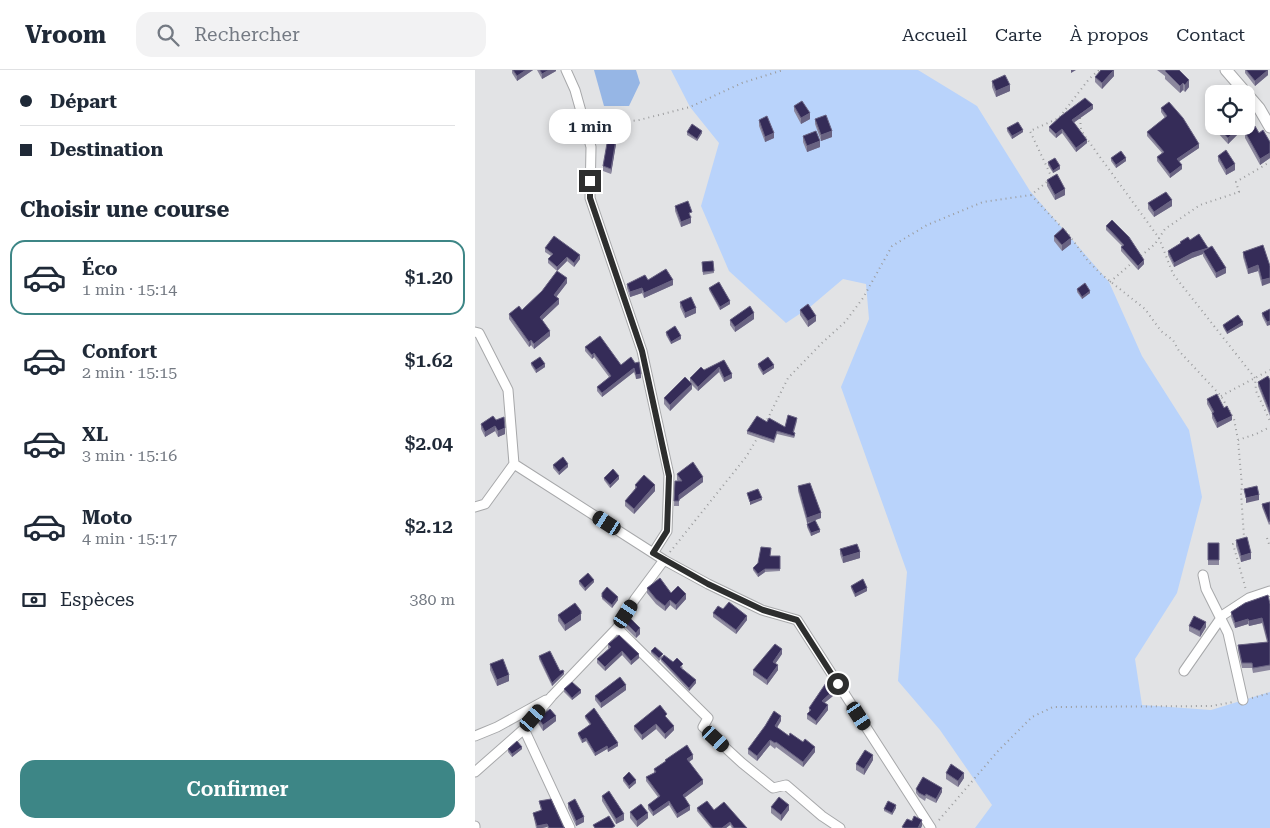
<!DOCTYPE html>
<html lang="fr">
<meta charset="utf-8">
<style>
:root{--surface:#fff;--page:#f2f2f3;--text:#1f2937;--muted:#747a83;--line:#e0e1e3;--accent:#3d8686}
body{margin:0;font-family:"Roboto Serif",serif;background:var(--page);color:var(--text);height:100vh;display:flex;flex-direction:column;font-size:19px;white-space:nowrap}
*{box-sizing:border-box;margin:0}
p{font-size:16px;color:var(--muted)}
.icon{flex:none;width:28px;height:28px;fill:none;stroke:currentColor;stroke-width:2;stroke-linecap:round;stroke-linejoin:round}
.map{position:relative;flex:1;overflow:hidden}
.details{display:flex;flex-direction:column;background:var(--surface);width:475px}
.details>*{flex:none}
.guide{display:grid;align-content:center;height:110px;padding:0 20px;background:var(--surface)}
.buttons{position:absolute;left:730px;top:15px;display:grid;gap:10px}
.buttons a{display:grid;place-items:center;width:50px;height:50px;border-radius:10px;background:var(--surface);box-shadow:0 2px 8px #0003;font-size:25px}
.end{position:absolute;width:22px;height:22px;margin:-11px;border:6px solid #2d2e2e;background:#fff;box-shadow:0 0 0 2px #fff}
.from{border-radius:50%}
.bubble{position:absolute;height:35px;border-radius:15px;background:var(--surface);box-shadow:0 2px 8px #0003;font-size:16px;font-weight:600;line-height:35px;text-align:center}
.car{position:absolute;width:15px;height:30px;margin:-15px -8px;border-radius:6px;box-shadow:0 0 4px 1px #0007;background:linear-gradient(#222 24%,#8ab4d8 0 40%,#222 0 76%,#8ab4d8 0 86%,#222 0)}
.guide b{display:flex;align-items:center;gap:18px;height:48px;font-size:19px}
.guide b+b{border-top:1px solid var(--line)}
.guide i{width:12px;height:12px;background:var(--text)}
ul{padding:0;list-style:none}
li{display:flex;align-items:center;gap:15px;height:75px;margin:0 10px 8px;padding:0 10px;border:2px solid transparent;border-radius:15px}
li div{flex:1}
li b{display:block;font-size:19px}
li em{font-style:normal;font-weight:600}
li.current{border-color:var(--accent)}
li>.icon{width:45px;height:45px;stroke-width:1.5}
h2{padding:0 20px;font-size:22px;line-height:60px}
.pay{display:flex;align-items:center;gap:12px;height:55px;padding:0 20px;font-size:19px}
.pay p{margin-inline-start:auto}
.button{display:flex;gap:10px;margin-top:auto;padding:10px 20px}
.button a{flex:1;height:58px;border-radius:15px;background:var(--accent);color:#fff;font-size:20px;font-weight:600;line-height:58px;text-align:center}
header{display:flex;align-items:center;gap:30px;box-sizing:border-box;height:70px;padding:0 25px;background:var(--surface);border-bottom:1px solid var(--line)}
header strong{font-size:24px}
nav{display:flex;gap:28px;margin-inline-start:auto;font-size:18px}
.search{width:350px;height:45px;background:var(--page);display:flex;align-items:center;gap:12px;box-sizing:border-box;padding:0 18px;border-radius:15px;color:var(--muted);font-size:19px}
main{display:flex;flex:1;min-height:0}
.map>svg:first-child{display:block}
</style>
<header>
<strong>Vroom</strong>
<div class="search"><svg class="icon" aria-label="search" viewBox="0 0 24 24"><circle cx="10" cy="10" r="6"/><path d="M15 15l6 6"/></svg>Rechercher</div>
<nav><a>Accueil</a><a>Carte</a><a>À propos</a><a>Contact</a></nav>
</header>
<main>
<section class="details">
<div class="guide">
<b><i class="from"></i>Départ</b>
<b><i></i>Destination</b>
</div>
<h2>Choisir une course</h2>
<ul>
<li class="current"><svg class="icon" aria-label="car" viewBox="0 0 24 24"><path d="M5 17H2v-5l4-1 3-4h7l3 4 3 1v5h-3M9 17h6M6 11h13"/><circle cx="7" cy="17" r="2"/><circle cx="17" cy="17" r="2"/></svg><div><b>Éco</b><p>1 min · 15:14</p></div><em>$1.20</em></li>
<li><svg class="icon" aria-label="car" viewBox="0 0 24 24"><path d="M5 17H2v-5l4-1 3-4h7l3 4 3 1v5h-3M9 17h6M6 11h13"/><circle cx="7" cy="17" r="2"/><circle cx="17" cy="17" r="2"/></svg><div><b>Confort</b><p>2 min · 15:15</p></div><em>$1.62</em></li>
<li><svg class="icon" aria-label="car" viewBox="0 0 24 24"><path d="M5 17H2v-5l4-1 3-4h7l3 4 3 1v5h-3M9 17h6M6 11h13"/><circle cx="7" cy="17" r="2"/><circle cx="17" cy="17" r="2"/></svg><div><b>XL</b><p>3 min · 15:16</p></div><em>$2.04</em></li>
<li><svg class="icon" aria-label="car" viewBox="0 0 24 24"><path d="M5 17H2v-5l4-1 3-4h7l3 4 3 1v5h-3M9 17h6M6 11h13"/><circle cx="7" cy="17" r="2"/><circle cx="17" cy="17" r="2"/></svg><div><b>Moto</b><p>4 min · 15:17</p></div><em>$2.12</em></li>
</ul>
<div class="pay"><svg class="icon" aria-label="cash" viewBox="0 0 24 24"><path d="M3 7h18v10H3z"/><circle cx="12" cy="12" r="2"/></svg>Espèces<p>380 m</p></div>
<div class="button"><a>Confirmer</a></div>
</section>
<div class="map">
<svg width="795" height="758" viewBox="0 0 795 758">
<rect width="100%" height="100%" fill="#e2e3e5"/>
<path fill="#b9d3fb" d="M196 0H443L502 36 555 121 634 212 667 286 714 360 727 427 702 523 660 589 667 635 736 640 795 622V758H500L517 735 465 660 423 611 432 502 366 317 394 249 391 214 368 209 335 237 311 253 254 201 226 136 244 73 215 37Z"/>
<path fill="#96b6e5" d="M119 0H161L165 13 154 36H129Z"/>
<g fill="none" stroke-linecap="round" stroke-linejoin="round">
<g stroke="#a7a8aa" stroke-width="11">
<path id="minor" d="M91 0 100 20 116 77 115 128 167 281 194 405 192 461 178 483
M0 262 4 263 33 320 39 394
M0 437 10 434 39 394 189 490 233 514 287 540 322 550 456 758
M728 505 731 519 753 563 768 630
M142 558 233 648 228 657 267 693 298 718 311 715 347 746 365 758
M709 601 748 545 774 528 795 521
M49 659 95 758
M0 666 22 657 71 630
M0 702 49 659 77 626 142 558 160 529 189 490
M0 756V758"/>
</g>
<g stroke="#a7a8aa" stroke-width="13">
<path id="tertiary" d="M751 0 784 38 795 57"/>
</g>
<path stroke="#9b9c9e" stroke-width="2" stroke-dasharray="1 4" stroke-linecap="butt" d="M605 48 606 59 609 65 684 168 698 204 780 308 781 321 795 351
M119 56 164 50 215 37 267 13 308 0
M577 108 555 61 584 48 614 9 624 0
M556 125 594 165 613 191 626 204 670 239 686 261 698 270 704 281 746 326 759 349 763 370 767 416 766 423 769 467 767 470
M666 186 680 174 690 159 725 135 764 122 761 112 795 92
M635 212 658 192
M746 326 795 300
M290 354 313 308 347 273 370 252 388 228 417 176 452 155 508 132 556 125 573 111
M763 370 781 364 795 357
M792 468 795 477
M763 472 758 474 771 520
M195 482 271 387 283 367
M777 628 795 623
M464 750 523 681 557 647 578 637 737 636 758 632"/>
<use href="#minor" stroke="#fff" stroke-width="9"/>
<use href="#tertiary" stroke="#fff" stroke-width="11"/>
</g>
<path fill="#8c889e" d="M37 0H58L42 11 37 3Z
M62 0H81V1L67 9Z
M682 0H704L714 17 710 22 708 20 705 23 690 9V6Z
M770 0H793V5L780 16 770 3Z
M639 6 627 19 620 12V7Z
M517 11 535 21 521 27 517 17Z
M319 36 335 49 326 54 319 41Z
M686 38 724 78 704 91 707 99 695 108 682 91V87L687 83 672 66V62L690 48 686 42Z
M618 39 599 52 612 73 601 82 587 63 581 68 574 61V57Z
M340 49 357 67 346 71 340 54Z
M284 50 299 68 290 72 284 56Z
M742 56 762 65 753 74 742 62Z
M532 58 548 62 537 69 532 61Z
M212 62 227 63 222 71 212 65Z
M770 62 784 63 795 72V88L785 95 770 68Z
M328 66 345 77 332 82 328 72Z
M142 68 136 104 128 101V96Z
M743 86 760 100 751 105 743 91Z
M636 88 651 91 641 98 636 91Z
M573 92 585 99 578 103 573 95Z
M572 110 590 125 580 130 572 116Z
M673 133 697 136 679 147 673 139Z
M200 136 217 147H216V153L206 157 200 141Z
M631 156 669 194 663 200 646 181V177L647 176 631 160Z
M579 166 596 174 587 181 579 171Z
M715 170 733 178 751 203 741 208 728 186V184L717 188 699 197 693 185V181L705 174V172Z
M788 175 787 216 783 201 773 204 768 187V182Z
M70 178 105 189 99 197 92 191 82 201 92 213 81 227 84 234 67 250 75 266 59 279 56 275 54 277 34 249V244L47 240 67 221 82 201 73 193V189L76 186 70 182Z
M238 191 239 203 228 205 227 192Z
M173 210 198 215 169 228 167 223 155 227 152 218V214Z
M234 218 255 234 245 240 234 220Z
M602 219 615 223 607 229 602 222Z
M205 232 221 243 210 248 205 237Z
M795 239 792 256 787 246V243Z
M325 240 341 251 333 257 325 245Z
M279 249 260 262 255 255V250Z
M748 255H768L752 264 748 257Z
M191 262 206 269 196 274 191 265Z
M110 277 146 295 156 287 166 308 161 309 159 302 127 327 122 321V317L134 307 119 287 117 289 110 281Z
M249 290 257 308 249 312 244 302 223 321 217 315V319L195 341 189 334V328L215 311V308Z
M56 293 70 297 61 303 56 295Z
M283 294 299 298 288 305 283 297Z
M795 310V346L783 316V312Z
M732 329 757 350 742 358 737 348V343L732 334Z
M18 346 30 364 23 367 20 361 10 367 6 359V354Z
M322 351 319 362 320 366 319 368 302 364 299 373 272 364V361L292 352 310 357Z
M78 395 93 397 84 405 78 398Z
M202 404 228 412 204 430V436H199L200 411H203L202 410Z
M129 408 144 409 135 418 129 410Z
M160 415 180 421 159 444 150 436V431L160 419Z
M323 416 346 448 340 450 345 462 336 466 332 457V454L339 450 332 453 323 421Z
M795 432V454L794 455 787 437V434Z
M761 470 776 489 766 492 761 476Z
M733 473H744V495H733Z
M365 479 385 488 368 493 365 484Z
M296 486H305V501L290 502 283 507 278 500V498Z
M104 511 119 512 110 521 104 514Z
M376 516 392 521 380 527 376 518Z
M172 518 196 523 211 529 201 540 195 535 190 541 181 534 172 523Z
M127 523 143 530 137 538 127 529Z
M795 534V600L778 603 777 598H767L763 580V575L792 572 787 553 774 556 773 554 760 558 756 547V542Z
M248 539 272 550 261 564 238 547V543Z
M83 545 106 550 90 561 83 551Z
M150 552 165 564 161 568 150 557Z
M714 556 731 557 725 567 714 561Z
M133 574 164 588 156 595 147 585 130 601 122 593V589L134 579 133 578Z
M176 581 208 597 206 599 221 613 214 621 186 591V589L184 591 176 583Z
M307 584 300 594 303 600 292 615 278 605V600Z
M64 586 89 604 77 616 64 589Z
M15 594 34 611 22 616 15 600Z
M89 619 106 623 97 630 89 622Z
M151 620 126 638 120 630V626Z
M358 626 349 633 353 640 341 655 332 649V644L334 642V638Z
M110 646 143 676 133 682 132 679 120 686 111 671 107 673 103 665V663L115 655 110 648Z
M63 648 81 651 68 661 63 653Z
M192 648 199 660 190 669 181 659 167 670 159 660V656Z
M306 651 302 657 314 666 340 682 328 697 301 677 300 679 295 675 282 691 273 684V679Z
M33 679H47L37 687 33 682Z
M218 689 214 692 228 714 209 728 215 740 202 748 194 735 178 746 173 739V735L183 727 171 711V707L179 703V699L190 692V690Z
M398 690 389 705 381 700V694Z
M471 703 489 708 483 717 471 709Z
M148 708 161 713 154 719 148 711Z
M441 719 467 722 461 733 451 728 450 731 444 727 441 723Z
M127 726 149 750 141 754 127 731Z
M64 731 90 758H73L72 757 67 758H61L58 743 66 741Z
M93 733 109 752 101 756 93 738Z
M296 737 314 740 306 751 296 743Z
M222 738 239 740 272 758H257L255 755 251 758H236L222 741Z
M421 738 417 745 409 741V739Z
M155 742 173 748 162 757 155 748Z"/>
<path fill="#696382" d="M51 0H58L42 11V6Z
M74 0H81V1L67 9V4Z
M596 0H601L596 3Z
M639 0V6L627 19V13Z
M793 0V5L780 16V11Z
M714 10V17L710 22V15Z
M708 13V20L705 23V16Z
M535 15V21L521 27V21Z
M618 35V39L597 54V50Z
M335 43V49L326 54V48Z
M587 59V63L581 68V64Z
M548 60V62L537 69V66Z
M762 60V65L753 74V68Z
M227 61V63L222 71V69Z
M357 61V67L346 71V65Z
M142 63V68L136 104V99Z
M299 63V68L290 72V67Z
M612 70V73L601 82V78Z
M345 71V77L332 82V76Z
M724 74V78L702 93V89Z
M795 83V88L785 95V89Z
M651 88V91L641 98V95Z
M760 94V100L751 105V100Z
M707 95V99L695 108V104Z
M585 96V99L578 103V101Z
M590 119V125L580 130V125Z
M697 130V136L679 147V142Z
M216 148V153L206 157V152Z
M596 168V174L587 181V175Z
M733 178 729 183 728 181V184L717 188 699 197V193L717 183Z
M105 185V189L99 197V193Z
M92 187V191L82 201V197Z
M669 190V194L663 200V196Z
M783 195V201L773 204V199Z
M751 198V203L741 208V203Z
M92 208V213L79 230V225Z
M795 208V213L787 216V210Z
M198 210V215L169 228V223Z
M167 218V223L155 227V222Z
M615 221V223L607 229V227Z
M84 229V234L65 252V247Z
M255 231V234L245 240V237Z
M221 238V243L210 248V243Z
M279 243V249L260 262V257Z
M341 246V251L333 257V251Z
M795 251V255L792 256V252Z
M768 252V255L752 264V262Z
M75 261V266L59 279V274Z
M206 266V269L196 274V272Z
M56 270V275L54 277V272Z
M119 283V287L117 289V285Z
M70 294V297L61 303V300Z
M299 295V298L288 305V302Z
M244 297V302L223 321V317Z
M159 298V302L127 327V323Z
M166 304V308L161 309V305Z
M257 304V308L249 312V308Z
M217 314V319L195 341V335Z
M757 346V350L742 358V353Z
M20 356V361L10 367V362Z
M30 358V364L23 367V361Z
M93 394V397L84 405V402Z
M144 406V409L135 418V415Z
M228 407V412L204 430V425Z
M180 415V421L159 444V439Z
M784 425V430L771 433V428Z
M287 428V430L275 435V432Z
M346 443V448L332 453V448Z
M345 460V462L336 466V463Z
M385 482V488L368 493V487Z
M776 483V489L766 492V486Z
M290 499V502L283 507V504Z
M119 510V512L110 521V518Z
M392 518V521L380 527V524Z
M211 524V529L201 540V535Z
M143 527V530L137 538V535Z
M195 530V535L190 541V536Z
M106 544V550L90 561V555Z
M272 546V550L261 564V560Z
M787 548V553L774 556V551Z
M773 549V554L760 558V553Z
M731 552V557L725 567V561Z
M165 558V564L161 568V563Z
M307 579V584L298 597V592Z
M147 581V585L130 601V597Z
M164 584V588L156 595V591Z
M303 595V600L292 615V610Z
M89 602V604L77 616V613Z
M34 605V611L22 616V610Z
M221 610V613L214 621V618Z
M151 615V620L126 638V633Z
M106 620V623L97 630V628Z
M358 621V626L347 635V631Z
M353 635V640L341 655V651Z
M81 646V651L68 661V655Z
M306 646V651L300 661V656Z
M181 654V659L167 670V665Z
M199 656V660L190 669V664Z
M111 668V671L107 673V670Z
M295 670V675L282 691V686Z
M143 673V676L133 682V679Z
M132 676V679L120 686V683Z
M47 677V679L37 687V684Z
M340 677V682L328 697V692Z
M218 685V689L212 693V689Z
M398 685V690L389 705V699Z
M489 703V708L483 717V711Z
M161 710V713L154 719V716Z
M228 710V714L208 729V725Z
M467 718V722L461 733V729Z
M194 731V735L178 746V742Z
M314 735V740L306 751V745Z
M421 735V738L417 745V743Z
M215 736V740L202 748V744Z
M173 743V748L162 757V751Z
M149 744V750L141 754V749Z
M109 747V752L101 756V751Z
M447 750V756L446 758H443Z
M255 752V755L251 758H247Z
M72 754V757L67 758H62V756Z"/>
<path fill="#352c58" stroke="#696382" d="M38 0H51L42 6Z
M65 0H74L67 4Z
M626 0H639L627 13 620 7Z
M691 0H704L714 10 710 15 708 13 705 16 690 1Z
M771 0H793L780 11Z
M530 5 535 15 521 21 517 11Z
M610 28 618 35 597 50 612 70 601 78 587 59 581 64 574 57 586 46Z
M327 31 335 43 326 48 319 36Z
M694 32 708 48 724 74 702 89 707 95 695 104 682 87 689 82 672 62 692 46 686 38Z
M351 45 357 61 346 65 340 49Z
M292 46 299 63 290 67 284 50Z
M543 52 548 60 537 66 532 58Z
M217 54 227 61 222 69 212 62Z
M742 56H759L762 60 753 68Z
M780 56 784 63 788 60 795 72V83L785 89 770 62Z
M341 61 345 71 332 76 328 66Z
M134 62 142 63 136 99 128 96Z
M751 80 760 94 751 100 743 86Z
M646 81 651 88 641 95 636 88Z
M580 88 585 96 578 101 573 92Z
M582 104 590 119 580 125 572 110Z
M691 122 697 130 679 142 673 133Z
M213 131 217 142 214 143 216 148 206 152 200 136Z
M637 150 654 167 669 190 663 196 646 177 649 175 631 156Z
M588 158 596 168 587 175 579 166Z
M724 164 733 178 717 183 699 193 693 181 706 173 705 172 713 167 715 170Z
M79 166 105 185 99 193 92 187 82 197 73 189 78 184 70 178Z
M788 175 795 196V208L787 210 783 195 773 199 768 182Z
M737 176 751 198 741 203 728 181Z
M238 191 239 201 228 202 227 192Z
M191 199 198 210 169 223 167 218 155 222 152 214 170 205 173 210Z
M82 201 92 208 79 225 84 229 65 247 75 261 59 274 56 270 54 272 34 244 44 236 47 240 67 221Z
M244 212 255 231 245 237 234 218Z
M610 213 615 221 607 227 602 219Z
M216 227 221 238 210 243 205 232Z
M333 234 341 246 333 251 325 240Z
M275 236 279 243 260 257 255 250Z
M795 239V251L792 252 787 243Z
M763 245 768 252 752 262 748 255Z
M200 256 206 266 196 272 191 262Z
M125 266 146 295 156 287 160 293 164 292 166 304 161 305 159 298 127 323 122 317 136 306 119 283 117 285 110 277Z
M65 287 70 294 61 300 56 293Z
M293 287 299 295 288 302 283 294Z
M249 290 257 304 249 308 244 297 223 317 215 308 226 297 229 300Z
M793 306 795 310V342L783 312Z
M210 307 217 314 195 335 189 328Z
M742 324 749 338 752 336 757 346 742 353 737 343 739 342 732 329Z
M313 345 322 348 318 362 320 363 319 366 302 361 299 370 272 361 282 346 292 352 294 348 310 357Z
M18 346 21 350 29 347 30 358 23 361 20 356 10 362 6 354Z
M88 387 93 394 84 402 78 395Z
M218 392 228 407 204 425V431H199L200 411H207L202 404Z
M138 399 144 406 135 415 129 408Z
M169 405 180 415 159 439 150 431 162 417 160 415Z
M335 413 346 443 332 448 323 416Z
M782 416 784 425 771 428 769 419Z
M283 419 287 428 275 432 272 423Z
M795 432V451L794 452 787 434Z
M340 450 345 460 336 463 332 454Z
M772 467 776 483 766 486 761 470Z
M733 473H744V490H733Z
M382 474 385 482 368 487 365 479Z
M286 477 296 478 295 486H305V499H290L283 504 278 498 283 493Z
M113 503 119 510 110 518 104 511Z
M185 508 196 523 203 516 211 524 201 535 195 530 190 536 181 529 172 518Z
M388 509 392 518 380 524 376 516Z
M132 517 143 527 137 535 127 527V523Z
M793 525 795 534V595L778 598 777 593H767L763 575 793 572 787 548 774 551 773 549 760 553 756 542 770 533Z
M254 532 272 546 261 560 238 543 243 536 248 539Z
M100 533 106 541V544L90 555 83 545Z
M153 546 165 558 161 563 150 552Z
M719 546 731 552 725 561 714 556Z
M144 565 164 584 156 591 147 581 130 597 122 589 136 577 133 574Z
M300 574 307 579 298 592 303 595 292 610 278 600Z
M180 577 188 584 184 588 176 581Z
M75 581 85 601 88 600 89 602 77 613 64 586Z
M189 585 198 592 202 588 208 594 205 597 221 610 214 618 186 589Z
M28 589 34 605 22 610 15 594Z
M145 607 151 615 126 633 120 626Z
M97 612 106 620 97 628 89 619Z
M351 613 358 621 347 631 353 635 341 651 332 644 336 640 334 638Z
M185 635 192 644 190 646 199 656 190 664 181 654 167 665 159 656Z
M119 638 143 673 133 679 132 676 120 683 111 668 107 670 103 663 116 654 110 646Z
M75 639 81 646 68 655 63 648Z
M299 641 306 646 300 656 314 666 315 663 328 672 330 669 340 677 328 692 301 672 300 673 295 670 282 686 273 679 290 656Z
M42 671 47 677 37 684 33 679Z
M212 675 218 685 212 689 228 710 208 725 215 736 202 744 194 731 178 742 173 735 185 726 171 707 181 702 179 699 191 691 190 690Z
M390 680 398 685 389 699 381 694Z
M476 694 489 703 483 711 471 703Z
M154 702 161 710 154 716 148 708Z
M448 707 467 718 461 729 451 724 450 726 444 723 441 719Z
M134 721 149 744 141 749 127 726Z
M304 727 314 735 306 745 296 737Z
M76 729 89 758H90H74L72 754 62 756 58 743 67 740 64 731Z
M100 729 109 747 101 751 93 733Z
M232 731 239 740 249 732 272 758H259L255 752 247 758H238L222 738Z
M413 731 421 735 417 743 409 739Z
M166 734 173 743 162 751 155 742Z
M134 746 140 756 137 758H120L118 755Z
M439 746 447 750 443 758H429L427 757 432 749 437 751Z"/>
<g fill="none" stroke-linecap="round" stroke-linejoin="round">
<path stroke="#2d2e2e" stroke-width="6" d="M115 111V128L167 281 194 406 192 461 178 483 233 514 288 540 322 550 363 614"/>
</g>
</svg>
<div class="buttons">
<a><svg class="icon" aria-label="locate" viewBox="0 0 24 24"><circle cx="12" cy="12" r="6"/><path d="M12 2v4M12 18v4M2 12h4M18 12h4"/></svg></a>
</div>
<i class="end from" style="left:363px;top:614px"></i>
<i class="end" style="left:115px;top:111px"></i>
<div class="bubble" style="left:74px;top:39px;width:82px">1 min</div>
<i class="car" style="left:132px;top:453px;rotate:303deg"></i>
<i class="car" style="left:151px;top:544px;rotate:33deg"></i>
<i class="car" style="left:384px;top:646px;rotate:147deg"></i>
<i class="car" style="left:58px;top:648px;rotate:41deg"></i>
<i class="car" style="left:241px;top:669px;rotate:133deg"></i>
</div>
</main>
